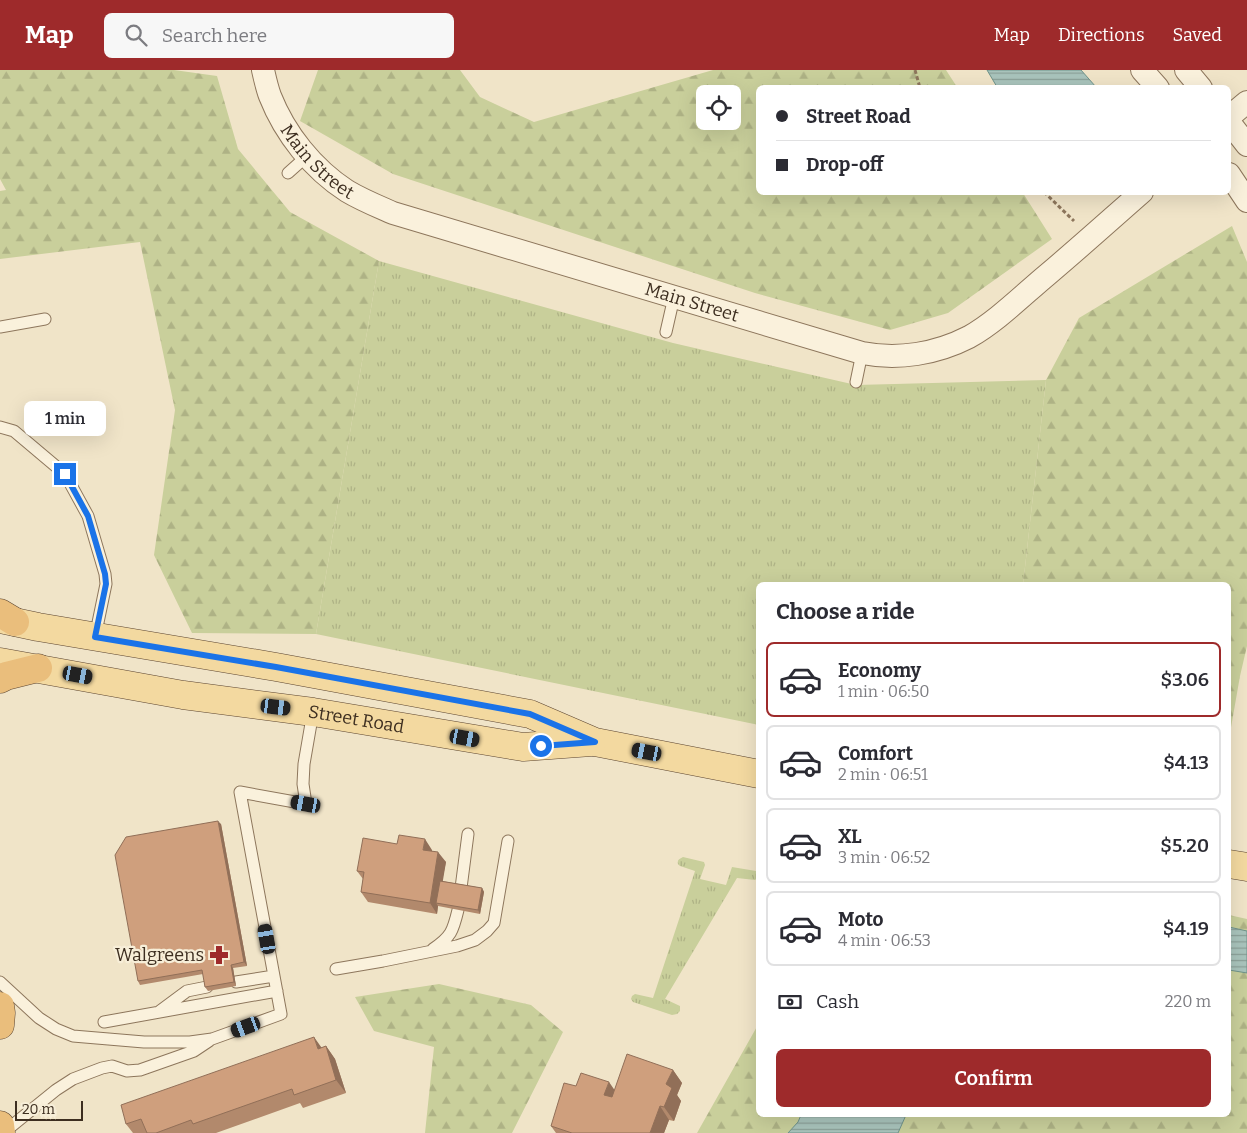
<!DOCTYPE html>
<meta charset="utf-8">
<style>
:root{--surface:#fff;--page:#f7f7f7;--text:#2b2b33;--muted:#7c7c81;--line:#e1e1e2;--accent:#9e2a2b}
body{margin:0;font-family:Bitter,serif;background:var(--page);color:var(--text);height:100vh;display:flex;flex-direction:column;font-size:19px;white-space:nowrap}
*{box-sizing:border-box;margin:0}
p{font-size:16px;color:var(--muted)}
.icon{flex:none;width:28px;height:28px;fill:none;stroke:currentColor;stroke-width:2;stroke-linecap:round;stroke-linejoin:round}
.map{position:relative;flex:1;overflow:hidden}
.details{position:absolute;left:756px;top:512px;width:475px;height:535px;display:flex;flex-direction:column;background:var(--surface);border-radius:8px;box-shadow:0 5px 20px #0002}
.details>*{flex:none}
.top-card{position:absolute;left:756px;top:15px;width:475px;height:110px;border-radius:8px;box-shadow:0 5px 20px #0002;display:grid;align-content:center;height:110px;padding:0 20px;background:var(--surface)}
.buttons{position:absolute;left:696px;top:15px;display:grid;gap:10px}
.buttons a{display:grid;place-items:center;width:45px;height:45px;border-radius:8px;background:var(--surface);box-shadow:0 5px 20px #0002;font-size:25px}
.scale{position:absolute;left:15px;bottom:12px;width:68px;box-sizing:border-box;padding-left:5px;border:2px solid #3d2e20;border-top:0;font-size:14px;line-height:18px;white-space:nowrap;color:#3d2e20;-webkit-text-stroke:4px #f7eed8;paint-order:stroke}
.end{position:absolute;width:22px;height:22px;margin:-11px;border:6px solid #1a73e8;background:#fff;box-shadow:0 0 0 2px #fff}
.from{border-radius:50%}
.bubble{position:absolute;height:35px;border-radius:8px;background:var(--surface);box-shadow:0 5px 20px #0002;font-size:16px;font-weight:600;line-height:35px;text-align:center}
.car{position:absolute;width:15px;height:30px;margin:-15px -8px;border-radius:6px;box-shadow:0 0 4px 1px #0007;background:linear-gradient(#222 24%,#8ab4d8 0 40%,#222 0 76%,#8ab4d8 0 86%,#222 0)}
.top-card b{display:flex;align-items:center;gap:18px;height:48px;font-size:19px}
.top-card b+b{border-top:1px solid var(--line)}
.top-card i{width:12px;height:12px;background:var(--text)}
ul{padding:0;list-style:none}
li{display:flex;align-items:center;gap:15px;height:75px;margin:0 10px 8px;padding:0 10px;border:2px solid var(--line);border-radius:8px}
li div{flex:1}
li b{display:block;font-size:19px}
li em{font-style:normal;font-weight:600}
li.on{border-color:var(--accent)}
li>.icon{width:45px;height:45px;stroke-width:1.5}
h2{padding:0 20px;font-size:22px;line-height:60px}
.pay{display:flex;align-items:center;gap:12px;height:55px;padding:0 20px;font-size:19px}
.pay p{margin-inline-start:auto}
.action{display:flex;gap:10px;margin-top:auto;padding:10px 20px}
.action a{flex:1;height:58px;border-radius:8px;background:var(--accent);color:#fff;font-size:20px;font-weight:600;line-height:58px;text-align:center}
header{display:flex;align-items:center;gap:30px;box-sizing:border-box;height:70px;padding:0 25px;background:var(--accent);color:#fff}
header strong{font-size:24px}
nav{display:flex;gap:28px;margin-inline-start:auto;font-size:18px}
.search{width:350px;height:45px;background:var(--page);display:flex;align-items:center;gap:12px;box-sizing:border-box;padding:0 18px;border-radius:8px;color:var(--muted);font-size:19px}
.map>svg:first-child{display:block}
</style>
<header>
<strong>Map</strong>
<div class="search"><svg class="icon" aria-label="search" viewBox="0 0 24 24"><circle cx="10" cy="10" r="6"/><path d="M15 15l6 6"/></svg>Search here</div>
<nav><a>Map</a><a>Directions</a><a>Saved</a></nav>
</header>
<div class="map">
<svg width="1247" height="1063" viewBox="0 0 1247 1063">
<defs>
<pattern id="grass-tufts" width="24" height="20" patternUnits="userSpaceOnUse" patternTransform="scale(1.25)"><rect width="24" height="20" fill="#c9cf9b"/><path d="M3 7l-1-3M5 7V3M7 7l1-3M15 17l-1-3M17 17v-4M19 17l1-3" fill="none" stroke="#aeb285"/></pattern>
<pattern id="forest-firs" width="22" height="20" patternUnits="userSpaceOnUse" patternTransform="scale(1.25)"><rect width="22" height="20" fill="#c9cf9b"/><path d="M5 1l3.5 6h-7zM16 11l3.5 6h-7z" fill="#aeb285"/></pattern>
<pattern id="water-rules" width="6" height="5" patternUnits="userSpaceOnUse" patternTransform="scale(1.25)"><rect width="6" height="5" fill="#a9c4bc"/><path d="M0 2.5h6" fill="none" stroke="#8ba098"/></pattern>
</defs>
<rect width="100%" height="100%" fill="#f0e4c8"/>
<path fill="url(#grass-tufts)" d="M379 191 673 273 856 315 1046 310 1023 515H759V655L316 564Z
M683 787 704 792 705 795 700 809 726 815 732 797 756 801 759 805 758 808 755 810 737 808 665 929 680 936V941L677 944 672 945 633 932 631 929 632 926 635 924 653 928 695 801 680 796 678 794C677 790 679 789 683 787Z"/>
<path fill="url(#forest-firs)" fill-rule="evenodd" d="M0 0H174L217 6 238 79 290 142 379 191 316 564 192 563 154 485 175 340 140 172 0 189V121L6 120 0 109Z
M318 0H460L480 27 534 52 713 0H946L957 17 759 18V122L1023 123 1052 169 948 243 890 260 755 223 393 104 300 51ZM705 24H732V51H705Z
M1232 156 1247 192V576L1240 606 1229 669V515H1023L1046 310 1079 248Z
M1229 845 1247 849V1063H697L759 953V1045H1229Z
M439 914 531 935 563 962 512 1063H425L434 977 374 961 355 927Z"/>
<path fill="url(#water-rules)" stroke="#6f938a" d="M987 0H1081L1096 17H997Z
M1229 857 1247 861V903L1229 900Z
M801 1045H906L898 1063H788L798 1052Z"/>
<g fill="none" stroke-linecap="round" stroke-linejoin="round">
<g stroke="#8d765c" stroke-width="13">
<path id="service" d="M288 103 307 86
M0 257 45 249
M666 262 674 227
M856 312 862 283
M0 357 14 361 65 404 88 446 105 504 106 514 95 567
M461 818 468 764
M433 879C451 867 453 861 458 840
M336 899 383 891 457 876 475 870 487 861 494 853 508 771
M0 912 39 948 56 959 73 966 144 972H190L212 969 281 944 240 722 306 734 303 714 304 694 313 642
M236 912 274 906
M160 941 187 921 207 917
M104 952 277 921
M3 1063 56 1020 73 1009 102 998 112 996 127 1001 140 1000 194 981 209 971"/>
</g>
<g stroke="#8d765c" stroke-width="24">
<g id="minor">
<path id="s1" d="M263 0C265 9 267 18 270 26 285 64 313 99 347 121 362 130 377 136 393 143L862 283C898 290 936 284 969 267 996 252 1023 225 1047 205 1079 178 1110 150 1142 122"/>
<path d="M1142 0 1158 18"/>
<path d="M1186 0 1201 18"/>
<path d="M1229 47 1247 32"/>
<path d="M1229 52 1247 75"/>
<path d="M1229 104 1247 131"/>
</g>
</g>
<g stroke="#5b4430" stroke-width="29">
<g id="primary">
<path d="M0 549 38 557 276 597 530 644 595 672 759 704"/>
<path id="s2" d="M0 592 183 625 313 642 523 677 591 672"/>
<path d="M1229 794 1247 797"/>
</g>
</g>
<g stroke="#5b4430" stroke-width="29">
<path id="trunk" d="M0 543 15 552
M0 609 6 606 38 598
M0 936 1 943 0 955
M0 1055 1 1063"/>
</g>
<path stroke="#8d765c" stroke-width="3" stroke-dasharray="4 2.5" stroke-linecap="butt" d="M915 0 920 18
M1044 122 1074 151"/>
<use href="#service" stroke="#faf1dc" stroke-width="11"/>
<use href="#minor" stroke="#faf1dc" stroke-width="22"/>
<use href="#primary" stroke="#f3d9a0" stroke-width="28"/>
<use href="#trunk" stroke="#eabe7c" stroke-width="28"/>
</g>
<path fill="#b2896c" d="M221 754 247 896 233 898 236 916 208 921 205 917 203 904 140 915 138 911Z
M432 780V781L446 792 442 811 482 818 484 822 480 844 438 836 437 844 368 832 361 822 363 809 357 801Z
M326 976 335 989 346 1023 303 1038 300 1033 216 1063H133L126 1054Z
M673 1000 682 1013 677 1025 681 1031 674 1051 669 1050 664 1063H556L551 1056 576 1016 615 1020Z"/>
<path fill="#916f58" d="M218 751 221 754 247 896 244 892Z
M425 769 432 780 431 790 423 780Z
M438 782 446 792 439 834 436 833 438 836 437 844 430 833Z
M482 818 484 822 480 844 478 840Z
M231 895 233 898 236 916 234 912Z
M314 967 324 981 318 979Z
M326 976 335 989 346 1023 336 1010Z
M673 1000 682 1013 677 1025 681 1031 674 1051 664 1037 666 1014Z
M609 1012 618 1025 613 1038 604 1025Z
M660 1036 669 1050 664 1063H650Z"/>
<path fill="#cf9f7d" stroke="#916f58" d="M218 751 244 892 231 895 234 912 205 917 202 900 138 911 115 785 126 767Z
M399 765 425 769 423 780 438 782 430 833 361 822 364 802 357 801 363 768 397 774Z
M440 811 482 818 478 840 436 833Z
M314 967 318 979 326 976 336 1010 294 1025 292 1019 193 1054 191 1050 156 1063H147L141 1049 126 1054 121 1035Z
M627 984 673 1000 666 1014 672 1018 664 1037 660 1036 650 1063H572L551 1056 564 1013 576 1016 581 1003 609 1012 604 1025 612 1027Z"/>
<g fill="none" stroke-linecap="round" stroke-linejoin="round">
<path stroke="#1a73e8" stroke-width="6" d="M65 404 88 446 105 504 106 514 95 567 276 597 530 644 595 672 541 676"/>
</g>
<defs>
<g id="pharmacy-bare" transform="scale(1.5)"><path d="M-2-6h4v4h4v4h-4v4h-4v-4h-4v-4h4Z" fill="#9e2a2b" stroke="#f7eed8" stroke-width="2.5" paint-order="stroke"/></g>
</defs>
<g fill-rule="evenodd">
<use href="#pharmacy-bare" x="219" y="885"/>
</g>
<g text-anchor="middle" stroke-width="4.5" stroke-linejoin="round" paint-order="stroke">
<g font-size="18" fill="#3d2e20" stroke="#f7eed8">
<text dy="6" stroke="none"><textPath href="#s1" startOffset="109">Main Street</textPath></text>
<text dy="6" stroke="none"><textPath href="#s1" startOffset="514">Main Street</textPath></text>
<text dy="6" stroke="none"><textPath href="#s2" startOffset="361">Street Road</textPath></text>
</g>
<g font-size="18" fill="#3d2e20" stroke="#f7eed8" text-anchor="end">
<text x="204" y="891">Walgreens</text>
</g>
</g>
</svg>
<div class="buttons">
<a><svg class="icon" aria-label="locate" viewBox="0 0 24 24"><circle cx="12" cy="12" r="6"/><path d="M12 2v4M12 18v4M2 12h4M18 12h4"/></svg></a>
</div>
<div class="scale">20 m</div>
<i class="end from" style="left:541px;top:676px"></i>
<i class="end" style="left:65px;top:404px"></i>
<div class="bubble" style="left:24px;top:331px;width:82px">1 min</div>
<i class="car" style="left:78px;top:605px;rotate:101deg"></i>
<i class="car" style="left:276px;top:637px;rotate:97deg"></i>
<i class="car" style="left:465px;top:668px;rotate:100deg"></i>
<i class="car" style="left:647px;top:682px;rotate:281deg"></i>
<i class="car" style="left:306px;top:734px;rotate:280deg"></i>
<i class="car" style="left:267px;top:869px;rotate:350deg"></i>
<i class="car" style="left:246px;top:957px;rotate:250deg"></i>
<div class="top-card">
<b><i class="from"></i>Street Road</b>
<b><i></i>Drop-off</b>
</div>
<section class="details">
<h2>Choose a ride</h2>
<ul>
<li class="on"><svg class="icon" aria-label="car" viewBox="0 0 24 24"><path d="M5 17H2v-5l4-1 3-4h7l3 4 3 1v5h-3M9 17h6M6 11h13"/><circle cx="7" cy="17" r="2"/><circle cx="17" cy="17" r="2"/></svg><div><b>Economy</b><p>1 min · 06:50</p></div><em>$3.06</em></li>
<li><svg class="icon" aria-label="car" viewBox="0 0 24 24"><path d="M5 17H2v-5l4-1 3-4h7l3 4 3 1v5h-3M9 17h6M6 11h13"/><circle cx="7" cy="17" r="2"/><circle cx="17" cy="17" r="2"/></svg><div><b>Comfort</b><p>2 min · 06:51</p></div><em>$4.13</em></li>
<li><svg class="icon" aria-label="car" viewBox="0 0 24 24"><path d="M5 17H2v-5l4-1 3-4h7l3 4 3 1v5h-3M9 17h6M6 11h13"/><circle cx="7" cy="17" r="2"/><circle cx="17" cy="17" r="2"/></svg><div><b>XL</b><p>3 min · 06:52</p></div><em>$5.20</em></li>
<li><svg class="icon" aria-label="car" viewBox="0 0 24 24"><path d="M5 17H2v-5l4-1 3-4h7l3 4 3 1v5h-3M9 17h6M6 11h13"/><circle cx="7" cy="17" r="2"/><circle cx="17" cy="17" r="2"/></svg><div><b>Moto</b><p>4 min · 06:53</p></div><em>$4.19</em></li>
</ul>
<div class="pay"><svg class="icon" aria-label="cash" viewBox="0 0 24 24"><path d="M3 7h18v10H3z"/><circle cx="12" cy="12" r="2"/></svg>Cash<p>220 m</p></div>
<div class="action"><a>Confirm</a></div>
</section>
</div>
